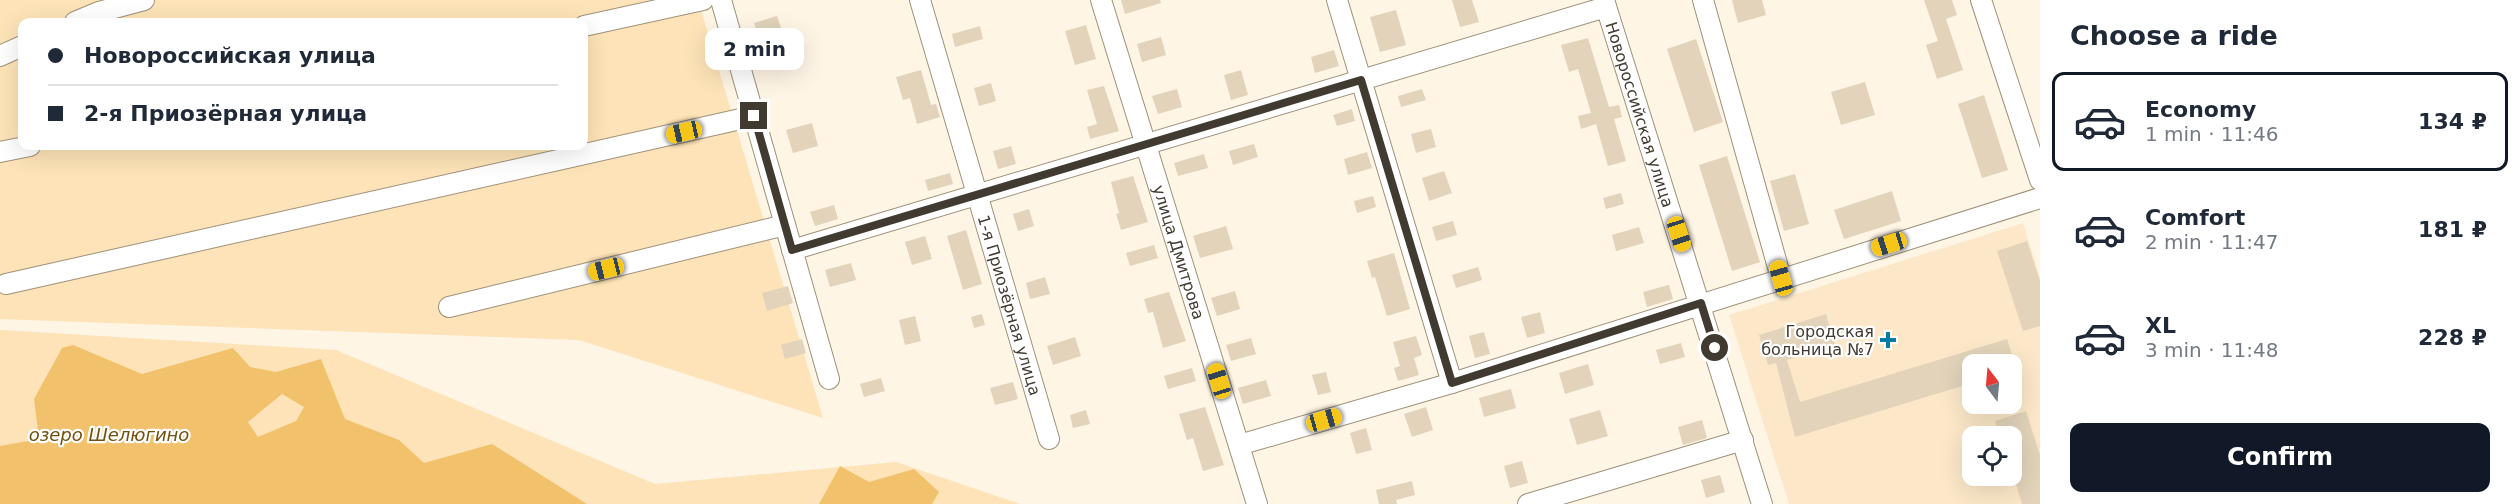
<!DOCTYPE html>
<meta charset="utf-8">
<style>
:root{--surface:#fff;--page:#f6f6f7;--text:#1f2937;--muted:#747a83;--line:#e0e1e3;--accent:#111827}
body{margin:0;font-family:"DejaVu Sans",sans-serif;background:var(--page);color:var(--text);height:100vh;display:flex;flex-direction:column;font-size:22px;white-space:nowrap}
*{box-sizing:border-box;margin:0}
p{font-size:20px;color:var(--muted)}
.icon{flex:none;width:33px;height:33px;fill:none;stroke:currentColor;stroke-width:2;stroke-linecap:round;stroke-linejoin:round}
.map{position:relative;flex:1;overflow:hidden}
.drawer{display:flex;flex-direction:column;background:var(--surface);width:480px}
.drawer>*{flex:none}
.hud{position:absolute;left:18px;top:18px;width:570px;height:132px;border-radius:12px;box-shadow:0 6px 24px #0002;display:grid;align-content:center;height:132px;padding:0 30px;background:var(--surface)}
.needle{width:39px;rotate:344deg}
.buttons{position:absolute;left:1962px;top:354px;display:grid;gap:12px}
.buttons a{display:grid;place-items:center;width:60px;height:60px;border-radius:12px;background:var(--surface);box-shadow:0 6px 24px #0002;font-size:30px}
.end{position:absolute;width:27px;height:27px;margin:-14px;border:8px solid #403a30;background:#fff;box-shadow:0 0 0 3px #fff}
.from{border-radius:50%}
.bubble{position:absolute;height:42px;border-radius:12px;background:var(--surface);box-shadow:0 6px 24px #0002;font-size:20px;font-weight:800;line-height:42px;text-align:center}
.car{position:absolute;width:18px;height:36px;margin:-18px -9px;border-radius:8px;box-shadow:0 0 4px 2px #0007;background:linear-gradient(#f5c518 24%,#345 0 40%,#f5c518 0 76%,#345 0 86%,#f5c518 0)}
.hud b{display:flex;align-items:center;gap:21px;height:57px;font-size:22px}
.hud b+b{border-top:2px solid var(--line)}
.hud i{width:15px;height:15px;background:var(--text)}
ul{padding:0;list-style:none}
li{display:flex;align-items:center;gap:18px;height:99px;margin:0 12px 9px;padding:0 18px;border:3px solid transparent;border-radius:12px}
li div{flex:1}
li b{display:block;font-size:22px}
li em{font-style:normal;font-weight:800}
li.on{border-color:var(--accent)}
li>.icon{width:54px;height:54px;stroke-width:1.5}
h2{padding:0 30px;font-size:27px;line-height:72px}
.action{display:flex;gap:12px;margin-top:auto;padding:12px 30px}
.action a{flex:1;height:69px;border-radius:12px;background:var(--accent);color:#fff;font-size:24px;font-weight:800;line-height:69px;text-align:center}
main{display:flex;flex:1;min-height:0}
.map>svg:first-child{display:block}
</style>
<main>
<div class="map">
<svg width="2040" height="504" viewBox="0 0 2040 504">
<rect width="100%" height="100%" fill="#fef5e5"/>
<path fill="#fce8c8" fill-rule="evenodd" d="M2023 223 2040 278V504H1789L1729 315ZM1972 364H2012V404H1972ZM1972 436H2012V476H1972Z"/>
<path fill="#fde3b7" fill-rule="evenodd" d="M0 0H698L823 418 579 340 0 319ZM22 22H584V146H22Z
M0 330 336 350 655 484 896 462 1020 504H0Z"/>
<path fill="#f2c16b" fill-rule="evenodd" d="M73 345 142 374 233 348 250 367 276 372 321 359 345 419 399 440 424 463 492 444 587 504H0V446L39 439 34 399 62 348ZM282 394 304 407 296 421 258 437 248 422Z
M840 466 869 482 914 469 939 492 932 504H819Z"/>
<path fill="#e2d3ba" d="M1121 0H1160L1161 3 1125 14Z
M1452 0H1472L1479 22 1460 27Z
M1732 0H1762L1766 15 1738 23Z
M1924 0H1952L1957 15 1946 19 1963 70 1937 79 1926 45 1938 41Z
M1396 10 1406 45 1380 52 1370 17Z
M777 16 792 59 769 66 754 23Z
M1086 25 1096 59 1075 65 1065 31Z
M980 26 983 39 955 47 952 34Z
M1161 37 1166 55 1142 62 1137 44Z
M1588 38 1609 107 1619 105 1622 117 1614 119 1626 161 1608 166 1596 124 1581 129 1578 116 1591 113 1578 69 1569 72 1561 45Z
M1696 39 1723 122 1694 132 1667 49Z
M1334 50 1339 66 1315 73 1311 57Z
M921 70 931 105 936 104 940 117 917 124 910 98 903 100 896 77Z
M1241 70 1248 95 1231 100 1224 75Z
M1865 82 1875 115 1841 125 1831 92Z
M991 83 996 101 979 106 974 88Z
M1104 86 1119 131 1090 139 1087 127 1097 124 1087 90Z
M1177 89 1182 107 1158 114 1152 96Z
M1422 89 1426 100 1401 107 1398 96Z
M1984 95 2008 170 1982 178 1958 104Z
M1352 109 1355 121 1337 126 1333 115Z
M812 123 818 146 793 153 786 130Z
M1431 129 1436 147 1416 153 1411 134Z
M1254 144 1258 157 1233 165 1229 151Z
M1011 146 1016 164 998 169 993 151Z
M1367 152 1372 168 1348 175 1344 159Z
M1204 154 1208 168 1178 176 1174 163Z
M1727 156 1760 262 1732 271 1699 165Z
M1444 171 1452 193 1429 201 1422 178Z
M950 173 953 184 928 191 925 180Z
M1795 174 1809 224 1784 231 1770 181Z
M1133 176 1148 222 1121 230 1116 214 1119 213 1111 182Z
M1892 191 1901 221 1844 239 1834 210Z
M1621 193 1624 204 1606 209 1603 198Z
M1373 196 1376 207 1357 213 1354 201Z
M834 205 838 219 815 226 810 212Z
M1029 209 1034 226 1018 231 1013 214Z
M1453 221 1457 235 1436 241 1432 227Z
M1226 226 1233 249 1200 258 1193 236Z
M1639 227 1644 243 1616 251 1612 235Z
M966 230 982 284 963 290 947 236Z
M925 236 932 259 912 265 905 242Z
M2027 241 2040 281V326L2023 331 1997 251Z
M1154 245 1158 258 1130 266 1126 253Z
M1394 253 1410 309 1387 316 1375 277 1372 278 1367 261Z
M851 263 856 280 830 287 825 270Z
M1478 267 1482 280 1456 288 1452 275Z
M1045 277 1050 294 1030 299 1026 283Z
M1669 285 1673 299 1647 307 1643 292Z
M788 286 793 303 767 311 762 293Z
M1235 291 1240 309 1217 316 1211 298Z
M1169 292 1186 341 1163 348 1153 312 1148 313 1144 299Z
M1540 312 1545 333 1527 338 1521 317Z
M982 314 985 325 974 328 971 317Z
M1826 314 1835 345 1787 360 1800 402 2007 339 2015 364H1972V383L1795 437 1776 363 1768 365 1759 335Z
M915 316 921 341 905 345 899 320Z
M1484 332 1490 354 1475 358 1469 336Z
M1416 336 1422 355 1414 358 1419 375 1398 381 1394 368 1400 366 1393 342Z
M1075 337 1081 356 1053 365 1047 346Z
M1251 338 1256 354 1231 361 1226 345Z
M802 339 806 353 785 359 781 345Z
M1681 343 1685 357 1660 364 1656 350Z
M1588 364 1594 385 1565 394 1559 373Z
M1192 368 1196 381 1168 389 1164 376Z
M1326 372 1331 392 1318 395 1312 375Z
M881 378 885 391 864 397 860 384Z
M1266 380 1271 396 1243 404 1238 388Z
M1013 382 1018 399 995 405 990 388Z
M1511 389 1516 408 1484 417 1479 398Z
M1205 407 1224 465 1203 471 1193 438 1187 440 1179 414Z
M1426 407 1433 430 1412 437 1404 414Z
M1086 410 1090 424 1073 428 1070 415Z
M1600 410 1608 436 1577 445 1569 419Z
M2026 411 2040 455V504H2022L2012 471V436H2000L1995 421Z
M1702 420 1707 438 1683 445 1678 427Z
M1366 428 1372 450 1356 454 1350 433Z
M1522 461 1528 483 1510 488 1504 466Z
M1720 475 1725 492 1706 498 1701 480Z
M1412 481 1415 495 1396 500 1397 504H1379L1376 490Z"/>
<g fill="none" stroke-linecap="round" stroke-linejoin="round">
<g stroke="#9f9179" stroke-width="22">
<g id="minor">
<path d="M721 0 829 379"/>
<path id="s1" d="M920 0 1049 439"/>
<path id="s2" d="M1101 0 1257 504"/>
<path d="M1337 0 1452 383"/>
<path id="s3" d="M1604 0 1762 504"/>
<path d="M1703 0 1781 278"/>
<path d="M1981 0 2040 180"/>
<path d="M75 22 99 12 144 0"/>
<path d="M584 26 703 0"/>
<path d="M0 56 22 46"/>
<path d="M0 152 30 146"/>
<path d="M792 250 1606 7"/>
<path d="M6 284 754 116"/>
<path d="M449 307 785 225"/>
<path d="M1239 445 1452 383 2040 198"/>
<path d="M1528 504 1743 440"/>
</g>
</g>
<use href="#minor" stroke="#fff" stroke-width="20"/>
</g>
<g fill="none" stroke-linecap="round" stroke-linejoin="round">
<path stroke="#403a30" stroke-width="8" d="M754 116 792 250 1361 80 1452 383 1701 303 1715 348"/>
</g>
<path fill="#067ca4" stroke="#fff" stroke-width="2" d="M1885 331h6v6h6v6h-6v6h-6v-6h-6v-6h6z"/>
<g text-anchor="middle" stroke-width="4.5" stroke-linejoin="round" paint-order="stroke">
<g font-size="16" fill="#403a30" stroke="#fff">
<text dy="6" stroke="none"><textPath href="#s3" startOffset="120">Новороссийская улица</textPath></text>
<text dy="6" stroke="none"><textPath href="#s2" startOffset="264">улица Дмитрова</textPath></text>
<text dy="6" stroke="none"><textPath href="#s1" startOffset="318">1-я Приозёрная улица</textPath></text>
</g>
<g font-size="16" fill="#403a30" stroke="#fff" text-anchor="end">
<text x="1874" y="337">Городская<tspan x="1874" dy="18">больница №7</tspan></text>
</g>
<g font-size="18" font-style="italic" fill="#71510d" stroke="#fff">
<text x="109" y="441">озеро Шелюгино</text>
</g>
</g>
</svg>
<div class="buttons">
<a><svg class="needle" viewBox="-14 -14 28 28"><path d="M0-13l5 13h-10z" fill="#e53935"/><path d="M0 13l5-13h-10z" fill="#747a83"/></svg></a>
<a><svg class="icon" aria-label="locate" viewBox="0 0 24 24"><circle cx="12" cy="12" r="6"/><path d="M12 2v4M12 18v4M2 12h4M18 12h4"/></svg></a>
</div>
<i class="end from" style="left:1715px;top:348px"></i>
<i class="end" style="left:754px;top:116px"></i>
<div class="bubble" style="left:705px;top:28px;width:99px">2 min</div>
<i class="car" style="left:684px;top:132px;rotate:257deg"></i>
<i class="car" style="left:1679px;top:234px;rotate:162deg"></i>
<i class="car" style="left:1889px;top:244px;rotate:253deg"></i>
<i class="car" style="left:606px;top:269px;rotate:256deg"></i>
<i class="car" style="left:1781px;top:278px;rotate:344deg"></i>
<i class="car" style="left:1219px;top:381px;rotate:343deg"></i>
<i class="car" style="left:1324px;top:420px;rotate:74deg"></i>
<div class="hud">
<b><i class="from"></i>Новороссийская улица</b>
<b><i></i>2-я Приозёрная улица</b>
</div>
</div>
<section class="drawer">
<h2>Choose a ride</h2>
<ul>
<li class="on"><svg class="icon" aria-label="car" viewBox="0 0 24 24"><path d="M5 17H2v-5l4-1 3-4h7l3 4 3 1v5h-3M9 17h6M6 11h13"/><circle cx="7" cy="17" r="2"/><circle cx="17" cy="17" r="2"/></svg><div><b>Economy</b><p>1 min · 11:46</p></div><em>134 ₽</em></li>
<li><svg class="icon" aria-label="car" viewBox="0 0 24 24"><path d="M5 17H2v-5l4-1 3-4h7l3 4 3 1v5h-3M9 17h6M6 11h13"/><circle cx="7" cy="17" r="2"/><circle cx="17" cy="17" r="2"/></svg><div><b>Comfort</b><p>2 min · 11:47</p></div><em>181 ₽</em></li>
<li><svg class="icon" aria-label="car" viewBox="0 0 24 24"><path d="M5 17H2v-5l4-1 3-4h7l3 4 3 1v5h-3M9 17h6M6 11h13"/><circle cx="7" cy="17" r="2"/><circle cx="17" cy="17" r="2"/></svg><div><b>XL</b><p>3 min · 11:48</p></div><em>228 ₽</em></li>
</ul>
<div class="action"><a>Confirm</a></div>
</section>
</main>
